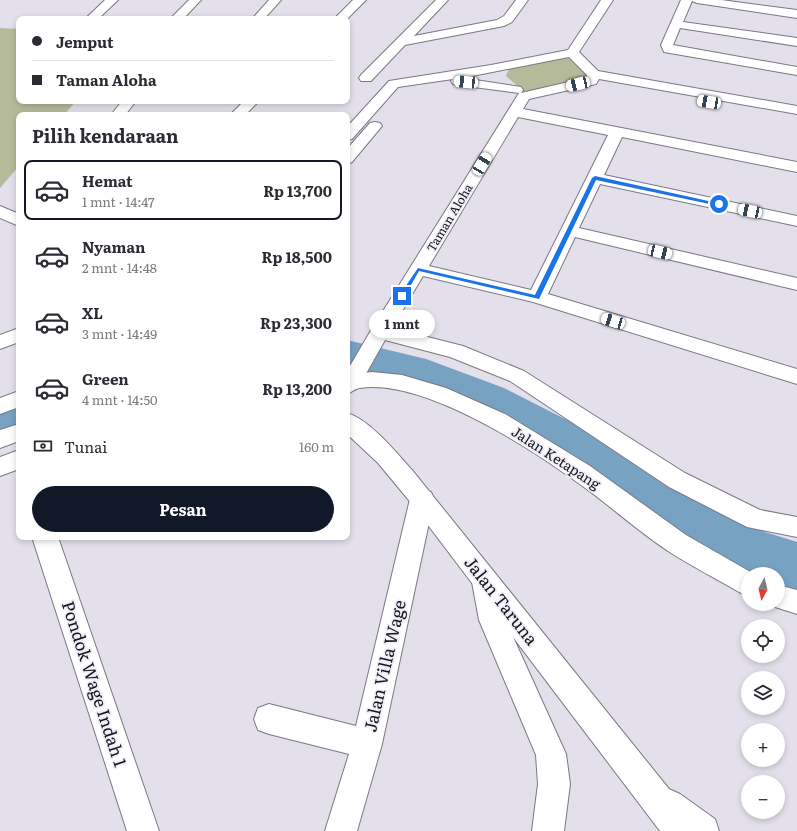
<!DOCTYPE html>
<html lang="id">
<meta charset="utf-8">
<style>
:root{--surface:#fff;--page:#f7f7f7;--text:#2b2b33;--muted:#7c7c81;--line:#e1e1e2;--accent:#111827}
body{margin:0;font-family:Literata,serif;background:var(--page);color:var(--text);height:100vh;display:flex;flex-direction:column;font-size:15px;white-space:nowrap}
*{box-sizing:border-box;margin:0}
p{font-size:13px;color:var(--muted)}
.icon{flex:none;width:22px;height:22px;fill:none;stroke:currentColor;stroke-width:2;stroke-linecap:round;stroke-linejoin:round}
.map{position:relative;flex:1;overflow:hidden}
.panel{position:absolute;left:16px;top:112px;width:334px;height:428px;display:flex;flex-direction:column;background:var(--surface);border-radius:8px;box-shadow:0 2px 6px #0003}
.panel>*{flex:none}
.hud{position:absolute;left:16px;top:16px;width:334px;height:88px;border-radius:8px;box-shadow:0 2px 6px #0003;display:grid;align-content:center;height:88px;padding:0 16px;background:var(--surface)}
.needle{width:26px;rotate:187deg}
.buttons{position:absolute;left:741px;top:567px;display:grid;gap:8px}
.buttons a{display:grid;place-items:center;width:44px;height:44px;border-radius:50%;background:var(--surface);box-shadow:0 2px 6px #0003;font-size:20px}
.end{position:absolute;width:18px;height:18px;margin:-9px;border:5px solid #1a73e8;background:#fff;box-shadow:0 0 0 2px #fff}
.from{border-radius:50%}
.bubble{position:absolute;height:28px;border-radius:14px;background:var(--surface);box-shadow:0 2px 6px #0003;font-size:13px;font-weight:700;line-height:28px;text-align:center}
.car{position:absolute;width:12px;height:24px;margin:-12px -6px;border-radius:5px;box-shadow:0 0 3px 1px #0007;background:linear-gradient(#fff 24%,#345 0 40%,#fff 0 76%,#345 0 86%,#fff 0)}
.hud b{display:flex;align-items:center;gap:14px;height:38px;font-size:15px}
.hud b+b{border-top:1px solid var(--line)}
.hud i{width:10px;height:10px;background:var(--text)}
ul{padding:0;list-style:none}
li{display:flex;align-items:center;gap:12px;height:60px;margin:0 8px 6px;padding:0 8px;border:2px solid transparent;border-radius:8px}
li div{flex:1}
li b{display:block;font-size:15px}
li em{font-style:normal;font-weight:700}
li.on{border-color:var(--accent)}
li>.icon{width:36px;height:36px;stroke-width:1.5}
h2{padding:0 16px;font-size:18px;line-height:48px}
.pay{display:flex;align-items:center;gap:10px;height:44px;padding:0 16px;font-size:15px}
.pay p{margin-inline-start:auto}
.cta{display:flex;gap:8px;margin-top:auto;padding:8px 16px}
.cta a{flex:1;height:46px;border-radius:24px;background:var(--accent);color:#fff;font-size:16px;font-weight:700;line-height:46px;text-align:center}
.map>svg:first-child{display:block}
</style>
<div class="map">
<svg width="797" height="831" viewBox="0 0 797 831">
<rect width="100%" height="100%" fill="#e3e0eb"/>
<path fill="#b5bb9a" d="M0 28 19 29V101H76L64 115H19V166L0 188Z
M562 57 575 60 590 73 581 80 524 92 506 76 509 68Z"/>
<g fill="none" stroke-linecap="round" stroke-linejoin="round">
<path fill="#77a2c2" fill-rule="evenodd" d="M347 340 426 359 504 388 665 470 765 532 797 542V590L778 584V574H748L730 568 629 498 472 412 399 383 347 370Z
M19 395V432L0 439V401Z"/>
<g stroke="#7a7882" stroke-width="2">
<path id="minor" d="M105 0H118L98 19H85Z
M189 0H201L183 19H170Z
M269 0H281L264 19H252Z
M353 0H366L347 19H334Z
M436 0H448L414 36 497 20 504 16 516 0H528L512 22 504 26 405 45 371 81H361L359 78 361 75Z
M601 0H613L579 52 598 71 797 106V114L599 79 596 84 529 99 523 109 797 162V172L622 137 604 175 797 216V226L600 184 579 228 797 278V290L575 237 548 294 797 369V384L533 302 423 276 392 328 463 346 524 371 685 473 760 510 797 517V537L747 527 669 487 510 381 450 357 385 340 359 386 352 389 347 387V371L370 332 519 93 458 85 453 84 451 81 453 79 398 87 352 139 347 140V127L389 81 491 65 568 50ZM569 57 587 75 586 78 521 93 523 90 521 87 462 78ZM518 117 608 135 531 290 429 266Z
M681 0H721L797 10V18L697 3 692 1 683 22 797 38V46L680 28 673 45 797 67V75L664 52 661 45Z
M122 101H136L125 115H111Z
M244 101H259L245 115H230Z
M375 122 380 123 382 126 352 162 347 164V149L370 123Z
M19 328V342L0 349V335Z
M19 391V407L0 414V398Z
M19 424V441L0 448V430Z
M19 450V469L0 476V457Z
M422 489 431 492 434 499 382 744 357 831H325L349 754 269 734 258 730 254 719 258 708 269 704 356 726 410 499 413 492Z
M32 537H58L159 831H127Z
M485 570 494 574C504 594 506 618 514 639L566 754 570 784 564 831H532L538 784 536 755 479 620 472 582 476 574Z"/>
</g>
<g stroke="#7a7882" stroke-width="2">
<path id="tertiary" d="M0 206 19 214V226L0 218Z
M372 372 402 375 446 388 505 414 590 466 686 535 754 574H748V596L739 592C715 578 691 566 668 551 635 529 606 502 574 480 526 445 420 378 360 388 356 388 352 392 347 394V375Z
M347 413C370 420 396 452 412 470L669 789 680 794 715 819 719 831H660L412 504 378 463 347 434Z
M778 585 797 590V614L769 605 768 604H778Z"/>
</g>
<use href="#minor" fill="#fff" fill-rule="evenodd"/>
<use href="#tertiary" fill="#fff" fill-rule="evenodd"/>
</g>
<path fill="#1a73e8" d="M595 176 722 204 719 206 596 180 539 299 419 271 404 297 399 296 418 268 535 295 592 178Z"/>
<g text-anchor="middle" stroke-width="3.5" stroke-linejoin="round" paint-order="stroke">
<g font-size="12" fill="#17161a" stroke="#f0eef9">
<text transform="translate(450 218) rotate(-59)" y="4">Taman Aloha</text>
</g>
<g font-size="14" fill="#17161a" stroke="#f0eef9">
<text transform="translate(556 458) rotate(33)" y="5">Jalan Ketapang</text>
</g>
<g font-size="17" fill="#17161a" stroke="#f0eef9">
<text transform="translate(501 601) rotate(52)" y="6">Jalan Taruna</text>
<text transform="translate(385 666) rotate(-77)" y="6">Jalan Villa Wage</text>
<text transform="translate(94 684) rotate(72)" y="6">Pondok Wage Indah 1</text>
</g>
</g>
</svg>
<div class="buttons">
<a><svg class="needle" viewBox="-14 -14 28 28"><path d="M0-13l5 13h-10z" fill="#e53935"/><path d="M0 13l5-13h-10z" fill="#7c7c81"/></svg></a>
<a><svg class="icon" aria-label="locate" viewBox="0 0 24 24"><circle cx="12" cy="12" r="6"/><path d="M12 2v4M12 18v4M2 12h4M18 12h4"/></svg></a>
<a><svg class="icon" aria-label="layers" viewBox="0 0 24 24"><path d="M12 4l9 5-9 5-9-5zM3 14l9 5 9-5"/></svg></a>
<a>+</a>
<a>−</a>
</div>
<i class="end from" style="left:719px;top:204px"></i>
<i class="end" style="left:402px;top:296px"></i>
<div class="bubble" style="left:369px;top:310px;width:66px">1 mnt</div>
<i class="car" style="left:466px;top:82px;rotate:275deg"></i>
<i class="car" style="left:578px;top:84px;rotate:257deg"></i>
<i class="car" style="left:709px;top:102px;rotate:280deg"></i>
<i class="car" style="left:482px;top:164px;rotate:31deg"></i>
<i class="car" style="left:750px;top:211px;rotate:282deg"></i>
<i class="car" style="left:660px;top:252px;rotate:103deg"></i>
<i class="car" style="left:613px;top:321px;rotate:287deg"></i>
<div class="hud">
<b><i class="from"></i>Jemput</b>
<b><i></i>Taman Aloha</b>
</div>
<section class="panel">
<h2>Pilih kendaraan</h2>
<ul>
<li class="on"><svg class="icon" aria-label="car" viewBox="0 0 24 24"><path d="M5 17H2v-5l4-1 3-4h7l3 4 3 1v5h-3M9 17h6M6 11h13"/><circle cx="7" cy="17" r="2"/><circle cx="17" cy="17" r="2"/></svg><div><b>Hemat</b><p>1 mnt · 14:47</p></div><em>Rp 13,700</em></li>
<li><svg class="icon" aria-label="car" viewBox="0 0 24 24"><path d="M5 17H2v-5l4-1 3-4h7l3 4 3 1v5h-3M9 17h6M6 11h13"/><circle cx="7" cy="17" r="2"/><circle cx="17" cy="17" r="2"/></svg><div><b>Nyaman</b><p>2 mnt · 14:48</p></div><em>Rp 18,500</em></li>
<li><svg class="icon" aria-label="car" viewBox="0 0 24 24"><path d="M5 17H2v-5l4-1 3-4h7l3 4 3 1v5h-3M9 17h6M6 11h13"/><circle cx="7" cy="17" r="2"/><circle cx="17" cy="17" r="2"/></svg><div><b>XL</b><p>3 mnt · 14:49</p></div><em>Rp 23,300</em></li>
<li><svg class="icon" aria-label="car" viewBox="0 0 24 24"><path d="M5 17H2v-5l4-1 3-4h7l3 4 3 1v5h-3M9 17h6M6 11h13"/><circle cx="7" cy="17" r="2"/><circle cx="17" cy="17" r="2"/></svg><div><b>Green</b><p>4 mnt · 14:50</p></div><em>Rp 13,200</em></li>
</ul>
<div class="pay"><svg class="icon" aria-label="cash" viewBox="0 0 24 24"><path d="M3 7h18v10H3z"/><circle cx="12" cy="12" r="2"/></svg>Tunai<p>160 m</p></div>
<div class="cta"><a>Pesan</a></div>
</section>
</div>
